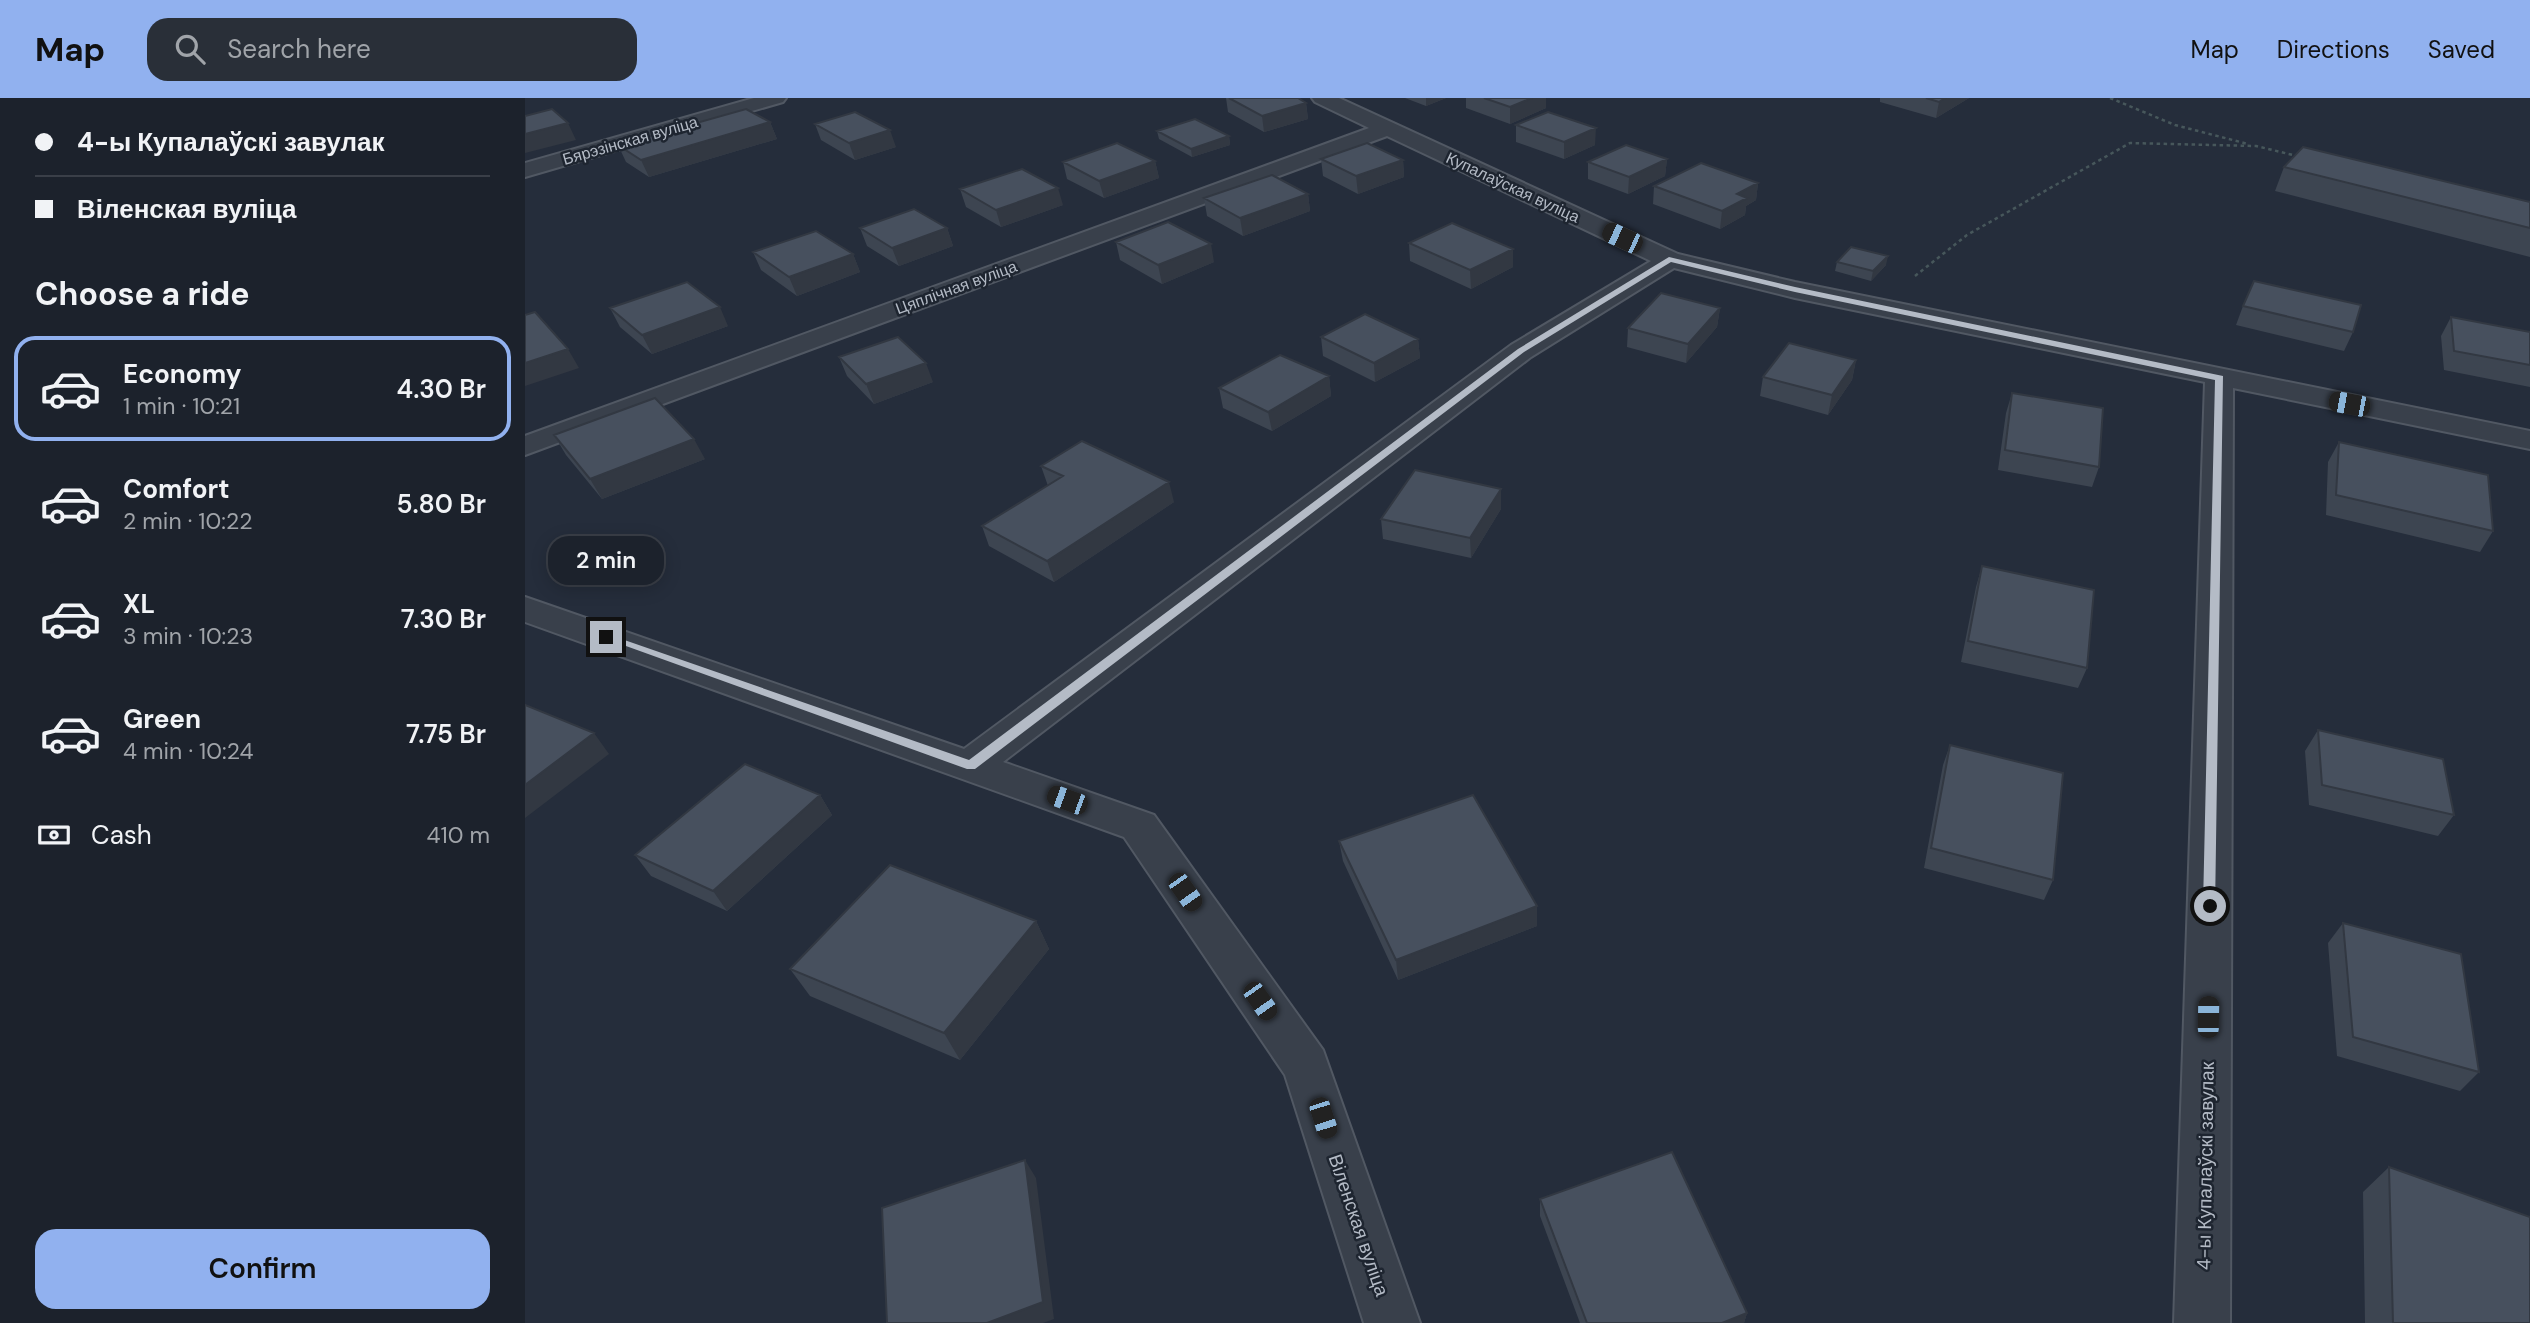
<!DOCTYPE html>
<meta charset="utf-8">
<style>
:root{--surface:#1c222c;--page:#292f38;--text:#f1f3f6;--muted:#a0a4a9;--line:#3a3f48;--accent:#91b1ef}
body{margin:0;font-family:"DM Sans",sans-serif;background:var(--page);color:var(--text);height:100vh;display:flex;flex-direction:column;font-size:26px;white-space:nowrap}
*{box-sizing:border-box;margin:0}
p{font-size:23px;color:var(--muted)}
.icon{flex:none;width:38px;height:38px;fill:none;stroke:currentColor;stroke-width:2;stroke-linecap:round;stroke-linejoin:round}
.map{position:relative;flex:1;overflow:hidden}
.drawer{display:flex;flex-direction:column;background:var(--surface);width:525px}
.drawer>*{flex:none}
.banner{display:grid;align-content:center;height:154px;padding:0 35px;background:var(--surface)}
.end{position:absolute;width:32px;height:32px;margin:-16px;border:9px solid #b4bbc6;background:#111;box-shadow:0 0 0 4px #111}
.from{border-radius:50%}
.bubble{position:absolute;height:49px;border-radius:21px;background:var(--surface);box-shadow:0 4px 18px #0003,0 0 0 2px var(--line);font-size:23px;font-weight:600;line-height:49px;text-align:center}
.car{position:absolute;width:21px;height:42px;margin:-21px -10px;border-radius:9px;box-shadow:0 0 5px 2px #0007;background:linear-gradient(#222 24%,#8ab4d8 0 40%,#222 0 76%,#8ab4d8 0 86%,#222 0)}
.banner b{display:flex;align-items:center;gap:24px;height:66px;font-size:26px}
.banner b+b{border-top:2px solid var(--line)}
.banner i{width:18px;height:18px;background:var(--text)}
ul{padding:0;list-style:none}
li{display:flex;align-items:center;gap:21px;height:105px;margin:0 14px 10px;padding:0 21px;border:4px solid transparent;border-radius:21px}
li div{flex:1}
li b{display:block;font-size:26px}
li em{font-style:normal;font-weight:600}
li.on{border-color:var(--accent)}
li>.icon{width:63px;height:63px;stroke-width:1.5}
h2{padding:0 35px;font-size:32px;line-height:84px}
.pay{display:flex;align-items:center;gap:18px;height:77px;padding:0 35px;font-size:26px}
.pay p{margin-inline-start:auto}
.primary-button{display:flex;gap:14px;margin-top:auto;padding:14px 35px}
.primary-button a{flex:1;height:80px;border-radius:21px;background:var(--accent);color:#111;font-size:28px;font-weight:600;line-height:80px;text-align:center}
header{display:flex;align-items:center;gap:42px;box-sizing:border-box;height:98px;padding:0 35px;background:var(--accent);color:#111}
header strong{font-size:33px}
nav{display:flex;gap:38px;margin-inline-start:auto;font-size:24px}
.search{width:490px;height:63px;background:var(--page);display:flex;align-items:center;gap:18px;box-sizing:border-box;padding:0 24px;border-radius:21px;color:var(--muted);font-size:26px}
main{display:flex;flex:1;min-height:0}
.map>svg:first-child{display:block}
</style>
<header>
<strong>Map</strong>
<div class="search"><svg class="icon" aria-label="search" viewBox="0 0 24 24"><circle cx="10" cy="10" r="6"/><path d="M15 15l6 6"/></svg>Search here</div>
<nav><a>Map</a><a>Directions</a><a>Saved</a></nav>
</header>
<main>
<section class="drawer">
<div class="banner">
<b><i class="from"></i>4-ы Купалаўскі завулак</b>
<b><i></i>Віленская вуліца</b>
</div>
<h2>Choose a ride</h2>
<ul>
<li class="on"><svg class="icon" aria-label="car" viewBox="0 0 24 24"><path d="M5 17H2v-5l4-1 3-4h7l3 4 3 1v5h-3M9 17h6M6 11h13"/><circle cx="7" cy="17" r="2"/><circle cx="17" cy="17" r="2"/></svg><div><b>Economy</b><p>1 min · 10:21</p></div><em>4.30 Br</em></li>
<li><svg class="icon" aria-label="car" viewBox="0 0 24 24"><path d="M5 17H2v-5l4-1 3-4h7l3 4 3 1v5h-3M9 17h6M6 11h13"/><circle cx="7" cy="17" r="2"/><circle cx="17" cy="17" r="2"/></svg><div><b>Comfort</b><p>2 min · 10:22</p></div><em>5.80 Br</em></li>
<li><svg class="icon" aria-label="car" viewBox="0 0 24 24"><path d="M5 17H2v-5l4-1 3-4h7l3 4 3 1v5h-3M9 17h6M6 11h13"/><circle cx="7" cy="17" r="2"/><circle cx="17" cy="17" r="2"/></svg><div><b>XL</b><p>3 min · 10:23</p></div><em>7.30 Br</em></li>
<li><svg class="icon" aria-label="car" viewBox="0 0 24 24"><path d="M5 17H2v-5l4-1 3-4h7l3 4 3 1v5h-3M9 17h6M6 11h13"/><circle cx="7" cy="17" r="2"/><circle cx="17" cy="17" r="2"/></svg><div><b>Green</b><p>4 min · 10:24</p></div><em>7.75 Br</em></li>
</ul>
<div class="pay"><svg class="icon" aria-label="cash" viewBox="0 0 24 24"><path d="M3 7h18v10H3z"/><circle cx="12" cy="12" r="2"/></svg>Cash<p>410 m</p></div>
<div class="primary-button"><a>Confirm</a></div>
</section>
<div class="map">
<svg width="2005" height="1225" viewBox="0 0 2005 1225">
<rect width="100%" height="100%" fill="#252d3b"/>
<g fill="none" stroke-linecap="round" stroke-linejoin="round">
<g stroke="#515863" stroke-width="4">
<path id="minor" d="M229 0H261L258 4 0 79V65Z
M787 0H814L1153 156 1270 184 2005 333V351L1708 290 1705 1225H1649L1680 284 1270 200 1149 170 1006 259 478 664 629 717 798 952 895 1225H839L760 977 599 739 0 524V499L439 651 986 247 1126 163 862 38 0 357V338L844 30 790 4Z"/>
</g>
<path stroke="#47575b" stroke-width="2.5" stroke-dasharray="3.5 3.5" stroke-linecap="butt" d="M1585 0 1650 27 1723 46
M1390 178 1442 137 1605 45 1731 48 1776 59"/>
<use href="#minor" fill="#39404b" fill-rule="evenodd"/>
</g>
<path fill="#3d4551" d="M701 0H773L781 5 783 21 739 34 703 14Z
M880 0H921L901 8Z
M941 0H1021V10L985 26 941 10Z
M1355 0H1444L1411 20 1355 4Z
M245 24 252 41 124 79 101 64 93 47Z
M290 26 371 49 330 62 296 42Z
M991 27 1070 47 1039 61 991 44Z
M632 33 704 38 705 47 667 59 634 41Z
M796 61 878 62 879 79 833 96 798 78Z
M1142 61 1140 78 1103 96 1063 81V64Z
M630 63 634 80 579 100 542 81 538 64Z
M1759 69 2005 104V159L1750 93Z
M1233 85 1231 102 1221 108 1220 117 1195 131 1128 106 1129 88Z
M435 91 538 107 476 129 441 109Z
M783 96 785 113 718 138 682 118 679 100Z
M335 130H422L428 148 374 168 342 148Z
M591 144 689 164 637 186 595 162Z
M884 145 988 169 946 191 885 163Z
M228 154 328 156 335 174 272 198 236 172Z
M1312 164 1361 167 1346 183 1310 173Z
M1718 208 1828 234 1819 253 1711 227Z
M85 210 203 228 127 256 95 229Z
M1195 210 1192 229 1161 265 1102 249 1103 230Z
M1926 219 2005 234V289L1919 272 1916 238Z
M796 239 893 241 895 260 850 284 798 258Z
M314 259 408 284 349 306 322 278Z
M1331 262 1327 282 1303 317 1235 298 1238 279Z
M804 278 806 298 747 333 698 310 694 290Z
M1487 295 1574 369 1567 389 1473 372 1481 315Z
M29 337 180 361 77 401 41 357Z
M1814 344 1968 433 1955 454 1801 417 1803 364Z
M516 368 649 404 529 484 464 448 457 428 523 388Z
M976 391V411L946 460 858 441 856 421Z
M1457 468 1562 570 1553 590 1436 564 1451 489Z
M1793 632 1929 717 1913 738 1784 707 1780 653Z
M1425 647 1528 782 1519 802 1399 770 1418 667Z
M295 697 307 717 202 813 126 778 110 757Z
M814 743 1012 808V828L873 882 818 763Z
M511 823 524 851 435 962 285 898 265 871Z
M1818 825 1954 974 1935 993 1812 958 1803 845Z
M1864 1069 2005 1225H1840L1838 1094Z
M1015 1101 1222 1215 1219 1225H1055L1015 1118Z"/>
<path fill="#323842" d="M901 0H921L901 8Z
M1007 0H1021V10L985 26V9Z
M1420 0H1444L1411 20 1414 4Z
M781 5 783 21 739 34 737 18Z
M245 24 252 41 124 79 116 62Z
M43 25 51 42 0 55V36Z
M1071 30 1070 47 1039 61V44Z
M365 32 371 49 330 62 324 45Z
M704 38 705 47 667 59 666 51Z
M1142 61 1140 78 1103 96 1104 79Z
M878 62 879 79 833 96 831 78Z
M630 63 634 80 579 100 574 83Z
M1233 85 1231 102 1221 108 1220 117 1195 131 1197 113 1212 96Z
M533 90 538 107 476 129 471 112Z
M783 96 785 113 718 138 715 120Z
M422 130 428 148 374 168 367 150Z
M686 146 689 164 637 186 633 167Z
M988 151V169L946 191 945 172Z
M328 156 335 174 272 198 264 179Z
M1363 158 1361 167 1346 183 1348 173Z
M195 209 203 228 127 256 117 237Z
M1195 210 1192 229 1161 265 1163 246Z
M893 241 895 260 850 284 849 265Z
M43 251 54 270 0 288V265Z
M1331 262 1327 282 1303 317 1307 297Z
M401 265 408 284 349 306 341 286Z
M804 278 806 298 747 333 743 314Z
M169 341 180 361 77 401 65 381Z
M644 384 649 404 529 484 522 463Z
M976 391V411L946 460 945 440Z
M69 635 84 656 0 720V687Z
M295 697 307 717 202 813 188 793Z
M1012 808V828L873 882 871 862Z
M511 823 524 851 435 962 419 935Z
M500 1062 511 1080 529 1221 518 1225H462Z
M1222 1215 1219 1225H1197Z"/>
<path fill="#47505e" stroke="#323842" stroke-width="2" d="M704 0H773L781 5 737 18Z
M959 0H1007L985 9Z
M1401 0H1420L1414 4Z
M27 11 43 25 0 36V18Z
M221 11 245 24 116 62 93 47Z
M330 14 365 32 324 45 290 26Z
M1023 14 1071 30 1039 44 991 27Z
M670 21 704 38 666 51 632 33Z
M592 45 630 63 574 83 538 64Z
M842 45 878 62 831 78 796 61Z
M1101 47 1142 61 1104 79 1063 64Z
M1778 49 2005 104V130L1759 69Z
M1176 65 1233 85 1212 96 1222 100 1197 113 1129 88Z
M497 71 533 90 471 112 435 91Z
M747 77 783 96 715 120 679 100Z
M389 111 422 130 367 150 335 130Z
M643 124 686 146 633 167 591 144Z
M927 125 988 151 945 172 884 145Z
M291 133 328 156 264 179 228 154Z
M1326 149 1363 158 1348 173 1312 164Z
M1729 183 1836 207 1828 234 1718 208Z
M162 184 195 209 117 237 85 210Z
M1136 195 1195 210 1163 246 1103 230Z
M10 214 43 251 0 265V217Z
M840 216 893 241 849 265 796 239Z
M1926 219 2005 234V267L1929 253Z
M373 239 401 265 341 286 314 259Z
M1264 245 1331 262 1307 297 1238 279Z
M755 257 804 278 743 314 694 290Z
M1487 295 1578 310 1574 369 1480 352Z
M130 300 169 341 65 381 29 337Z
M557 343 644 384 522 463 457 428 538 378 516 368Z
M1814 344 1963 377 1968 433 1811 397Z
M890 372 976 391 945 440 856 421Z
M1457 468 1569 492 1562 570 1443 543Z
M0 607 69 635 0 687Z
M1793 632 1918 661 1929 717 1797 687Z
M1425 647 1538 675 1528 782 1406 750Z
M220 666 295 697 188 793 110 757Z
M948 697 1012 808 871 862 814 743Z
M365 767 511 823 419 935 265 871Z
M1818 825 1936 856 1954 974 1828 939Z
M1147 1054 1222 1215 1197 1225H1062L1015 1101Z
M500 1062 518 1204 462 1225H362L357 1110Z
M1864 1069 2005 1119V1225H1868Z"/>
<path fill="#b4bbc6" d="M1144 159 1270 189 1698 278 1690 812H1680L1678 808 1690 282 1270 194 1146 164 999 254 450 671H442L76 539 85 537 444 662 993 251Z"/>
<g text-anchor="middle" stroke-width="5" stroke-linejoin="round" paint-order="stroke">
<g font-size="16" fill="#b4bbc6" stroke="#1e2530">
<text transform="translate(105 42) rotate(-16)" y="6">Бярэзінская вуліца</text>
<text transform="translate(988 89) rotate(25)" y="6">Купалаўская вуліца</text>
<text transform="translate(431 189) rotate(-20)" y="6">Цяплічная вуліца</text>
</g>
<g font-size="19" fill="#b4bbc6" stroke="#1e2530">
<text transform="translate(1680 1068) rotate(-89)" y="7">4-ы Купалаўскі завулак</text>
<text transform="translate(834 1127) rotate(71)" y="7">Віленская вуліца</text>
</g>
</g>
</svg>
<i class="end from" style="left:1685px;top:808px"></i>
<i class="end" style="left:81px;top:539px"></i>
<div class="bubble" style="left:23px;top:438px;width:116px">2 min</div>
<i class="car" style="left:1097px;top:140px;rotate:295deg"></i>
<i class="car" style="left:1824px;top:306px;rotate:281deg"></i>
<i class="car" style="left:542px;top:702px;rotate:290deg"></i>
<i class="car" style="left:660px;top:794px;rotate:145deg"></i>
<i class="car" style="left:735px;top:903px;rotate:145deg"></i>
<i class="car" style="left:1683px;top:919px;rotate:1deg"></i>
<i class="car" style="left:798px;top:1020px;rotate:162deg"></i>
</div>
</main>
